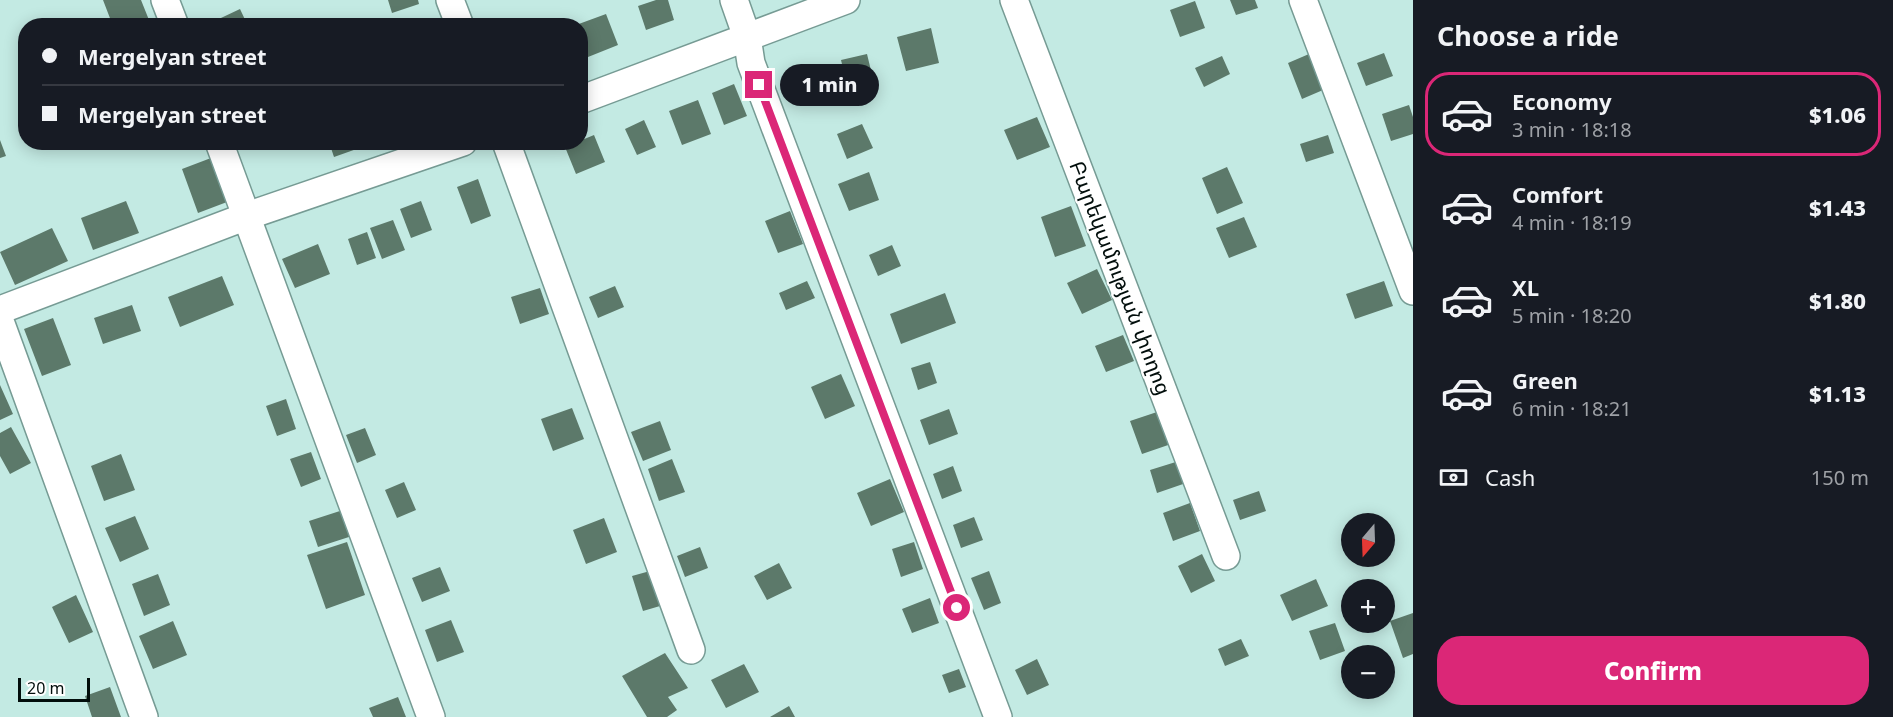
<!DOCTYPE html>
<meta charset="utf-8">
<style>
:root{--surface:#171b24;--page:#20242c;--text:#f1f3f6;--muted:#9ea1a6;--line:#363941;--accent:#db2777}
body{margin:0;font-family:"Noto Sans","Noto Sans Armenian",sans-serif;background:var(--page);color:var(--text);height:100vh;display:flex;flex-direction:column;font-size:22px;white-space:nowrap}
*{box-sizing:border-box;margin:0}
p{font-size:20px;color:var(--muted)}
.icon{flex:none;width:33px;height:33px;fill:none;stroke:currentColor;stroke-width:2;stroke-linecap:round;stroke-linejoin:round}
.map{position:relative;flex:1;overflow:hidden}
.details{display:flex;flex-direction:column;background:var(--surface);width:480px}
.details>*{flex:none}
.banner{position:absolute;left:18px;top:18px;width:570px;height:132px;border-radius:24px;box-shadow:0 3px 15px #0003;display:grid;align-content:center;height:132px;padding:0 24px;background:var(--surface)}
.needle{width:39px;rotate:199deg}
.tools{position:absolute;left:1341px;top:513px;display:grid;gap:12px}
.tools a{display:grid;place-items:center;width:54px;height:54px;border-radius:50%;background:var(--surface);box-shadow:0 3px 15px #0003;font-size:30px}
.scale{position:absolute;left:18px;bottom:15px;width:72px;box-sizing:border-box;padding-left:6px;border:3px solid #020e0c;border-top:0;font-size:16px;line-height:21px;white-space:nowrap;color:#020e0c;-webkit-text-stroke:4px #fff;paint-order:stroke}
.end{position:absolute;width:27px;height:27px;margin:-14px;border:8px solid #db2777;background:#fff;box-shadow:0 0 0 3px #fff}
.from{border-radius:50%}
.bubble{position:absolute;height:42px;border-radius:21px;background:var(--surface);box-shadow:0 3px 15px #0003;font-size:20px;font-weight:800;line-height:42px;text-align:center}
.banner b{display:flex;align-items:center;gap:21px;height:57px;font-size:22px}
.banner b+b{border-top:2px solid var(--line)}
.banner i{width:15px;height:15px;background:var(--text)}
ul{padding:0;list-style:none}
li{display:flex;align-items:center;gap:18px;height:84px;margin:0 12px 9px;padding:0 12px;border:3px solid transparent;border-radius:24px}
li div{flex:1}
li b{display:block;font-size:22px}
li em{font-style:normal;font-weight:800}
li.selected{border-color:var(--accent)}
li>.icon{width:54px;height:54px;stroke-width:1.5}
h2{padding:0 24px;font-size:27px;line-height:72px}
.pay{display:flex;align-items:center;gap:15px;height:66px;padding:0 24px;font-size:22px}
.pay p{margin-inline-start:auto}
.button{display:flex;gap:12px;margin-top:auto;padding:12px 24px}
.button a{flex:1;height:69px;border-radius:24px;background:var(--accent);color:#fff;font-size:24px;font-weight:800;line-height:69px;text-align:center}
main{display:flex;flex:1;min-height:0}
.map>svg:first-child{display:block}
</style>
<main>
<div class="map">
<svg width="1413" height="717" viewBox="0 0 1413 717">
<rect width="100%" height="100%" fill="#c3eae3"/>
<path fill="#5c796a" d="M103 0H141L149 20 137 26H113Z
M388 0H418L419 4 392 13Z
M656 0H668L674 20 646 30 638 6Z
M1230 0H1255L1258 8 1236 15Z
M1195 1 1205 28 1180 37 1170 10Z
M240 9 248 26H204Z
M606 14 618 45 588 57 580 37V26L576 25Z
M931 28 939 63 906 71 897 37Z
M1316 51 1330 87 1302 99 1288 63Z
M1384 53 1393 76 1366 86 1357 63Z
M867 54 874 83 848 89 841 60Z
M1222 56 1230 74 1204 87 1195 68Z
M734 84 747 116 724 125 712 93Z
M698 100 711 134 682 145 669 111Z
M1409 105 1413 117V134L1391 141 1382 114Z
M1037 117 1050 147 1017 160 1004 130Z
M644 120 656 147 637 155 625 129Z
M862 124 873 148 847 159 837 134Z
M594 135 605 162 576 174 565 147Z
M1328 135 1334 153 1306 162 1300 144Z
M0 140 6 156 0 158Z
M329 142H363L365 146 334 157Z
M211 158 227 202 198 213 182 169Z
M1227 167 1243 203 1217 214 1202 178Z
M869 172 879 200 849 211 838 184Z
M478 179 491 216 471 224 457 187Z
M126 201 139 233 93 250 81 218Z
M421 201 432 230 411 238 400 209Z
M1071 206 1086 246 1055 257 1041 217Z
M790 211 803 244 778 253 765 221Z
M1244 217 1257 247 1229 258 1216 228Z
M393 220 405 250 382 259 370 228Z
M52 228 68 261 15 285 0 252Z
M367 232 376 258 357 265 348 239Z
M318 244 330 274 295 288 282 259Z
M892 245 901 266 878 276 869 255Z
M1097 269 1112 300 1082 314 1067 283Z
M222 276 234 305 180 327 168 297Z
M807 281 815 298 786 310 779 293Z
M1384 281 1393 306 1355 319 1346 294Z
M615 286 624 307 598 318 589 297Z
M540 288 549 314 520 324 511 297Z
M945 293 956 323 901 344 890 314Z
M132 305 141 331 103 344 94 318Z
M53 318 71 365 42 376 24 329Z
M1123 335 1134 361 1106 372 1095 346Z
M930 362 937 383 918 390 911 368Z
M841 374 855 406 825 419 811 387Z
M0 385 13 414 0 420Z
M286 399 296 429 277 436 266 406Z
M572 408 584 439 553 451 541 419Z
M949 409 958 434 929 445 920 420Z
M1163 410 1174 443 1142 454 1130 421Z
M660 421 671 450 643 461 631 432Z
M11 427 31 463 10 474 0 456V433Z
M365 428 376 455 357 463 346 435Z
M311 452 321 479 301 487 290 459Z
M121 454 135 490 104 501 91 466Z
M672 459 685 492 659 501 648 469Z
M1179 461 1186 483 1157 493 1150 470Z
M953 466 962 491 942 499 933 474Z
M890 479 904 512 871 526 857 493Z
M404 482 416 510 397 518 385 490Z
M1259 491 1266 511 1240 520 1233 500Z
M1190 503 1200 531 1173 541 1163 513Z
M343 510 352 536 318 547 309 521Z
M135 516 149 549 120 562 105 528Z
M974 517 983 540 961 548 953 525Z
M604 518 617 552 586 564 573 530Z
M347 542 365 595 326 609 307 555Z
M914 542 923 569 901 577 892 549Z
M700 547 708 568 685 577 677 556Z
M1202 554 1215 581 1191 593 1178 566Z
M779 563 792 588 767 600 754 576Z
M440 567 450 591 422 602 412 578Z
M650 571 660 606 643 611 632 576Z
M989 571 1001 603 984 610 971 578Z
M158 574 170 605 144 616 132 584Z
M1316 579 1328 606 1292 621 1280 595Z
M76 595 93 632 69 643 52 607Z
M930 598 939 623 912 633 902 609Z
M1413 613V654L1403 658 1390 621Z
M451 620 464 652 437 662 425 630Z
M173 621 187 655 153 669 139 636Z
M1335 623 1345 651 1320 660 1309 631Z
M1241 639 1249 656 1225 666 1218 649Z
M665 653 688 688 668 697 677 710 667 717H647L622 676Z
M1037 659 1049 685 1027 695 1015 670Z
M744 664 759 692 726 708 711 680Z
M959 669 966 687 949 693 942 675Z
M110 687 121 717H92L85 696Z
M398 697 406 717H373L369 708Z
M789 706 795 717H770Z"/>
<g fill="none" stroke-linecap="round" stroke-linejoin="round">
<g stroke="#769b94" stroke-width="30">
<path id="street" d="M165 0 175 26
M450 0 460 26
M734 0 747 37 751 63 998 717
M1014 0 1226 556
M1303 0 1413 291
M580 100 846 0
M219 142 431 717
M506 142 691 650
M0 310 247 216 463 142
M0 321 144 717"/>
</g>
<use href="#street" stroke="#fff" stroke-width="27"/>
</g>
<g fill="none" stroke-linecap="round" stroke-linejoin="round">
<path stroke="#db2777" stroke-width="8" d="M759 85 957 608"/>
</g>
<g text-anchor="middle" stroke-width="4.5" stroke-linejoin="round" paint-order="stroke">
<g font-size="21" fill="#020e0c" stroke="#fff">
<text transform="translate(1120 278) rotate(69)" y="7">Բարեկամության փողոց</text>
</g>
</g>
</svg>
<div class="tools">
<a><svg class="needle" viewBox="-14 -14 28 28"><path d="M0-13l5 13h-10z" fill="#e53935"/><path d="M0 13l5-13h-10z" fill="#9ea1a6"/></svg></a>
<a>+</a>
<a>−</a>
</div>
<div class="scale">20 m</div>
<i class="end from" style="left:957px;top:608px"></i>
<i class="end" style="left:759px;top:85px"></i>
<div class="bubble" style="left:780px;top:64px;width:99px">1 min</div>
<div class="banner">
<b><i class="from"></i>Mergelyan street</b>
<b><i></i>Mergelyan street</b>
</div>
</div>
<section class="details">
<h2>Choose a ride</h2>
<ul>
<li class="selected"><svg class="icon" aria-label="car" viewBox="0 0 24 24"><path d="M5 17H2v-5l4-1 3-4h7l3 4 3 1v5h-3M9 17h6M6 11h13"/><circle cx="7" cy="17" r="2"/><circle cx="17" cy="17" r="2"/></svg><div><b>Economy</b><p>3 min · 18:18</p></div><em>$1.06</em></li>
<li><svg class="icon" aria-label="car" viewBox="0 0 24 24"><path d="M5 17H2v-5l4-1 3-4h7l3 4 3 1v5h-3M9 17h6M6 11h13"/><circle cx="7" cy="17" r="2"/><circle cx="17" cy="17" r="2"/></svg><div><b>Comfort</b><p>4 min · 18:19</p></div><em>$1.43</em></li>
<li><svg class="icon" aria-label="car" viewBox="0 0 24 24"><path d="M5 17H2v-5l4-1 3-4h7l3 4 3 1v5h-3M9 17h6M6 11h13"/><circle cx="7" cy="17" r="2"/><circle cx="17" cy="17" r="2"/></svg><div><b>XL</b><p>5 min · 18:20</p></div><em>$1.80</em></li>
<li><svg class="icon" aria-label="car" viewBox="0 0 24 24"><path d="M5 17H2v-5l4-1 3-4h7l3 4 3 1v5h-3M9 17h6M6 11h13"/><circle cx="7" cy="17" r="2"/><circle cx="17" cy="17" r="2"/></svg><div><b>Green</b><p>6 min · 18:21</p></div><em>$1.13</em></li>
</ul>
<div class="pay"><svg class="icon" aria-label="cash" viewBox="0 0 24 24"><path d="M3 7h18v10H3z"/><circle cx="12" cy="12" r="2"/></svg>Cash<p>150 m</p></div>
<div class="button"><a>Confirm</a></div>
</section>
</main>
